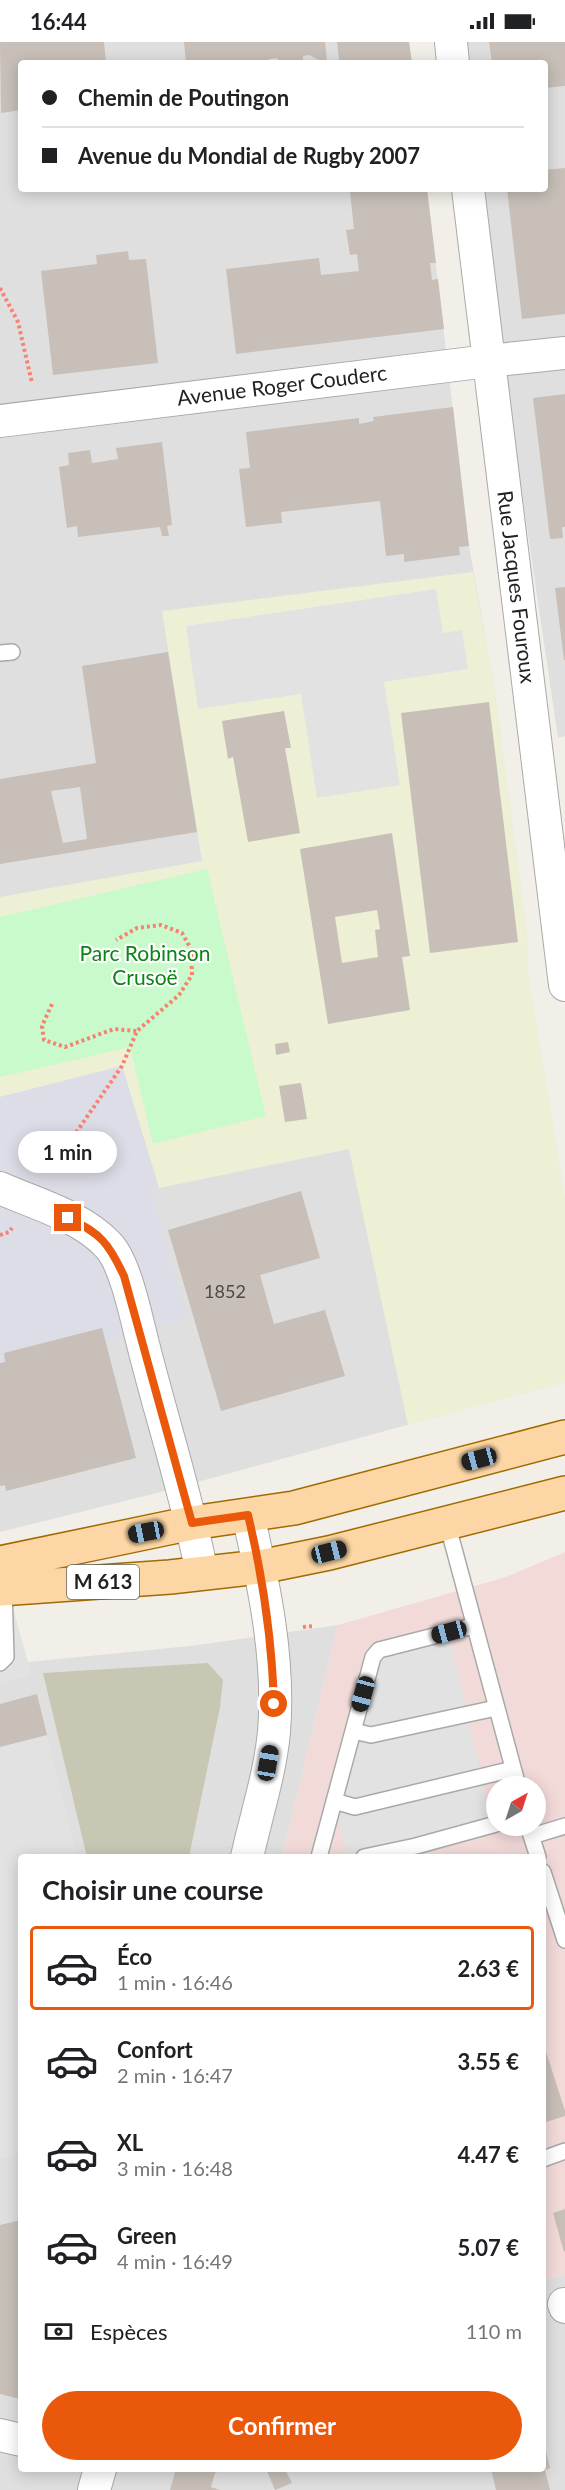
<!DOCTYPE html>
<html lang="fr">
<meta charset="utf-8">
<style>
:root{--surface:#fff;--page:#f2f2f2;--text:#202124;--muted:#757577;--line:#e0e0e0;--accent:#ea580c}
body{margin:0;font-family:Lato,sans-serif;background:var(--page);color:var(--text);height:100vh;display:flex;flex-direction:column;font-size:22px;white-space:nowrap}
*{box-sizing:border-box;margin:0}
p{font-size:20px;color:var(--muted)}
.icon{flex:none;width:33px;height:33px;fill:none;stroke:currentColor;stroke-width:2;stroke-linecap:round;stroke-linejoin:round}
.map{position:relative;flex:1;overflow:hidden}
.details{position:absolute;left:18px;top:1812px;width:528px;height:618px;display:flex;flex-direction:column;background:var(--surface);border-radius:6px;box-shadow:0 3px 15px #0003}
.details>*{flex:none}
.banner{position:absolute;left:18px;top:18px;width:530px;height:132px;border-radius:6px;box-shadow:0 3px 15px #0003;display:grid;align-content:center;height:132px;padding:0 24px;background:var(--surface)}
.needle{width:39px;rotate:39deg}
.tools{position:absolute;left:486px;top:1734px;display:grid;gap:12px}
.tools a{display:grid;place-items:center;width:60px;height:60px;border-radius:50%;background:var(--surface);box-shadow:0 3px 15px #0003;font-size:30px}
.end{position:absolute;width:27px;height:27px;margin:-14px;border:8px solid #ea580c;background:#fff;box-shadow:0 0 0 3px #fff}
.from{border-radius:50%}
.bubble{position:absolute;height:42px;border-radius:21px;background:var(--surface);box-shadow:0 3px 15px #0003;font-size:20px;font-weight:700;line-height:42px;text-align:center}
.car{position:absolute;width:18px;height:36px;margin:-18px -9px;border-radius:8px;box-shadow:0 0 4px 2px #0007;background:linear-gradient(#222 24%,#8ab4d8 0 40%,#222 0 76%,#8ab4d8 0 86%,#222 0)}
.banner b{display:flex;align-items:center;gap:21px;height:57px;font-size:22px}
.banner b+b{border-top:2px solid var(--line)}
.banner i{width:15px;height:15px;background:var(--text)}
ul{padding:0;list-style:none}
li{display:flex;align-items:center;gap:18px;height:84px;margin:0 12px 9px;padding:0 12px;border:3px solid transparent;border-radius:6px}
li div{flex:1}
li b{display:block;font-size:22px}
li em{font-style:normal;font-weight:700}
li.on{border-color:var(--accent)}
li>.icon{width:54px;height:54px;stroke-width:1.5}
h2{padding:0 24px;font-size:27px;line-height:72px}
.pay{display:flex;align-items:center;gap:15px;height:66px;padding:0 24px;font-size:22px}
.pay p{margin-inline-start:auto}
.primary-button{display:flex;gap:12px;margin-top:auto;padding:12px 24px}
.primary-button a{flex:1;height:69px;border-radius:36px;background:var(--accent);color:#fff;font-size:24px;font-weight:700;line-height:69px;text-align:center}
.status{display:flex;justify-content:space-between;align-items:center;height:42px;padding:0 30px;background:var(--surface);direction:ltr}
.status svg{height:16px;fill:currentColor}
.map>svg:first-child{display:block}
</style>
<div class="status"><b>16:44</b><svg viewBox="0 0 49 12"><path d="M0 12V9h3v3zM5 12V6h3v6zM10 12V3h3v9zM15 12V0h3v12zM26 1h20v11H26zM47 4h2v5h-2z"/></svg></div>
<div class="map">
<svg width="565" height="2448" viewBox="0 0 565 2448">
<rect width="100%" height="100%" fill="#f2efe9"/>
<path fill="#e0dfdf" d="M0 0H409L412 21H21V147H427L469 504 494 644 527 893 528 932 565 1159V1340L153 1452 0 1490Z
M465 0H565V694L558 696 497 282 481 147H544V21H467Z
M14 1571 28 1620 190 1604 338 1583 282 1815H21V2427H543V2239L565 2232V2448H0V1575Z"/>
<path fill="#f2dad9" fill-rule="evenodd" d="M565 1510V2232L543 2239V1815H282L338 1583 506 1535ZM496 1744H536V1784H496Z"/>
<path fill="#c7c7b4" d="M208 1621 223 1638 220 1665 189 1815H87L43 1631Z"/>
<path fill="#eef0d5" d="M473 530 494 644 527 893 528 932 565 1159V1340L408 1383 349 1107 159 1146 122 1024 0 1055V855L202 819 162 569Z"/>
<path fill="#c8facc" d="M207 827 266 1074 153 1102 130 1005 0 1035V875Z"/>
<path fill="#e2e2e2" d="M436 547 443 591 462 588 468 627 384 640 400 743 317 756 301 652 198 667 186 584Z
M14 1571 31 1633 0 1642V1574Z
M449 1590 492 1783 364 1815H347L334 1759 373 1615Z
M47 1693 78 1815H21V2112L0 2117V1705Z"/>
<path fill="#dddde8" d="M122 1024 159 1146 151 1151 188 1276 105 1299 101 1286 4 1311 5 1320 0 1321V1055Z"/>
<path fill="#c7bfb8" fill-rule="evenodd" d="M0 0H104L106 21H21V68L1 71Z
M184 0H325L327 19 339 18 337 0H409L412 21H325L309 13 303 14V21H278V16L269 17V21H186Z
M489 0H565V44L544 46V21H492Z
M565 126V272L522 277 507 147H544V128Z
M379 147H427L436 221H430L432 238 438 237 444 287 236 312 226 227 319 216 321 233 359 229 357 212 350 213 346 188 354 187 350 150Z
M128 209 129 218 146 217 158 321 53 333 41 229 97 222 96 213Z
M565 352V485H562L563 496 550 497 533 356Z
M453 365 469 504 459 505 460 513 404 520V512L386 514 380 459 281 470 282 481 246 485 239 427 250 426 246 390 359 376V382L374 379 373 375Z
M162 400 172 483 167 484 169 494H162L160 485 78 495 77 484 67 486 59 425 69 423 68 411 90 408 92 421 99 420 118 417 116 406Z
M565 545V618H564L555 546Z
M168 610 197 790 0 822V737L96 721 82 624ZM80 745 87 797 63 801 51 749Z
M489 660 518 900 430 911 401 671Z
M284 669 291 706H285L300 791 248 800 233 715 228 717 222 679Z
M392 791 410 914 402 915 410 968 328 982 300 807ZM377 868 380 887 375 888 378 915 342 921 335 875Z
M288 1000 290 1010 276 1013 275 1002Z
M301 1041 307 1077 285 1080 279 1044Z
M301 1149 320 1216 260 1233 274 1282 325 1268 345 1334 221 1369 168 1188Z
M102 1286 136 1416 6 1449 5 1443 0 1444V1321L5 1320 4 1311Z
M37 1652 47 1693 0 1705V1662Z
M543 2000 565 2069V2074L543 2081Z
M565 2167V2209L564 2210 553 2171Z
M21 2178V2355L20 2357 0 2352V2183Z
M544 2401 550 2426 545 2428 550 2448H496L491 2427H543Z
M176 2427H224L215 2431 211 2445 220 2448H170Z
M266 2427H285L292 2441 275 2448Z"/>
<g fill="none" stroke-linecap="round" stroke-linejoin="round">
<g stroke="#a9a9a9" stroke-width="18">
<path id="lane" d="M0 611 12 610
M447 1481 518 1744
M0 1621 6 1615 4 1547
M353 1689 371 1693 496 1666
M334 1759 355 1765 513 1727
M528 1784 538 1815
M532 1794 565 1784
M319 1815 373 1615 379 1608 473 1584
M364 1815 416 1804 496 1782
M543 1830 565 1898
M543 2117 565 2109"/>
</g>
<g stroke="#a9a9a9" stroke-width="34">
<path id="street" d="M451 0 453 21
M468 147 565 943
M0 379 488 319 565 311
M0 1146C36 1162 81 1174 108 1203 126 1221 137 1280 144 1306 163 1381 187 1455 202 1531
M247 1815C256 1774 270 1732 274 1690 280 1618 264 1543 248 1473
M564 2262 565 2265
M0 2393 21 2398
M94 2448 100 2427"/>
</g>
<g stroke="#a06b00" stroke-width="36">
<path id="primary" d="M0 1521 192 1481 294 1466 565 1395
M0 1547 170 1535 260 1525 329 1511 565 1451"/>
</g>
<path stroke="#fa8072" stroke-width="4" stroke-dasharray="3 3" stroke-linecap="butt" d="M0 246 18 280 32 341
M52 962 42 984 44 998 65 1005 114 987 137 989
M49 1130 122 1024 137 989 179 953 192 933 191 907 182 891 161 883 137 886 116 898
M0 1193 9 1190 12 1186
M303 1585 314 1584"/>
<use href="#lane" stroke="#fff" stroke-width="15"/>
<use href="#street" stroke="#fff" stroke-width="32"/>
<use href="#primary" stroke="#fcd6a4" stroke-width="33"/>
</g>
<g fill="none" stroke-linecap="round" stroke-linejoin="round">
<path stroke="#ea580c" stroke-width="8" d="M68 1176C101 1191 109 1202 124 1234L192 1481 248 1473C263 1536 272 1598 274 1662"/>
</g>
<g text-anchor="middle" stroke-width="4.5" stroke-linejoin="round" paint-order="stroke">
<g font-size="18" fill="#4b4948">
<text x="225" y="1256">1852</text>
</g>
<rect fill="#fff" stroke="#646464" stroke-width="1.5" x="67" y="1523" width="72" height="34" rx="4.5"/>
<g font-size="20" font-weight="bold" fill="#222">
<text x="103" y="1547">M 613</text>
</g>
<g font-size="21" fill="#222" stroke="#fff">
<text transform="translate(282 344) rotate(-7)" y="7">Avenue Roger Couderc</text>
<text transform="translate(516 545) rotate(83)" y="7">Rue Jacques Fouroux</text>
</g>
<g font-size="21" fill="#0c8416" stroke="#fff">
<text x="145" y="919">Parc Robinson<tspan x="145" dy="24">Crusoë</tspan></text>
</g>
</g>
</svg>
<div class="tools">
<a><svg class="needle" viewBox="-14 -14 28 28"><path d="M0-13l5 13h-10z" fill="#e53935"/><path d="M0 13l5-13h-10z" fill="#757577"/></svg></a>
</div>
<i class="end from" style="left:274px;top:1662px"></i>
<i class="end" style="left:68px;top:1176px"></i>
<div class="bubble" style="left:18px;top:1089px;width:99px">1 min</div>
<i class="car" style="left:479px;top:1417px;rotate:255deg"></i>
<i class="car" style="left:146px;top:1490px;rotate:259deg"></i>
<i class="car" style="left:329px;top:1510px;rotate:76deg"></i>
<i class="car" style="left:449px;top:1590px;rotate:255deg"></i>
<i class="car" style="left:363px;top:1652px;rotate:195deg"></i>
<i class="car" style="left:268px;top:1721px;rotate:10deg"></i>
<div class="banner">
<b><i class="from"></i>Chemin de Poutingon</b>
<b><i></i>Avenue du Mondial de Rugby 2007</b>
</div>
<section class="details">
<h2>Choisir une course</h2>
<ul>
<li class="on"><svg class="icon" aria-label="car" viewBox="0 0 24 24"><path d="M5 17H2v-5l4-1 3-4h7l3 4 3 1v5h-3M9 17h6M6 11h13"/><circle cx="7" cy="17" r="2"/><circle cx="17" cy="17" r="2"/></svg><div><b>Éco</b><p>1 min · 16:46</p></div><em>2.63 €</em></li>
<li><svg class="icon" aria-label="car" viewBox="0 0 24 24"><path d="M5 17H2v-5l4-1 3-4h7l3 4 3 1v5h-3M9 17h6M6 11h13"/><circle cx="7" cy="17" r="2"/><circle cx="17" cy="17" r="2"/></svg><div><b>Confort</b><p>2 min · 16:47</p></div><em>3.55 €</em></li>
<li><svg class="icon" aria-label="car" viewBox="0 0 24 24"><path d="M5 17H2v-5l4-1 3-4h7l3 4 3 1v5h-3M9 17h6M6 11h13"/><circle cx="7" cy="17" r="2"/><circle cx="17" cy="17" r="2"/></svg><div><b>XL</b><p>3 min · 16:48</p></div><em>4.47 €</em></li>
<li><svg class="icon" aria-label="car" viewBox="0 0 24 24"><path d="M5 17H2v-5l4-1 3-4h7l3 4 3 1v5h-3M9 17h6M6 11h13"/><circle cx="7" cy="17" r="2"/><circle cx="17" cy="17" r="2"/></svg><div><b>Green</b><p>4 min · 16:49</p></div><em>5.07 €</em></li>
</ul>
<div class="pay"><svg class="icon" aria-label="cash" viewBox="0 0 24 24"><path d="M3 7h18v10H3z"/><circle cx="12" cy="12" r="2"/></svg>Espèces<p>110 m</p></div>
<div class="primary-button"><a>Confirmer</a></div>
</section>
</div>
